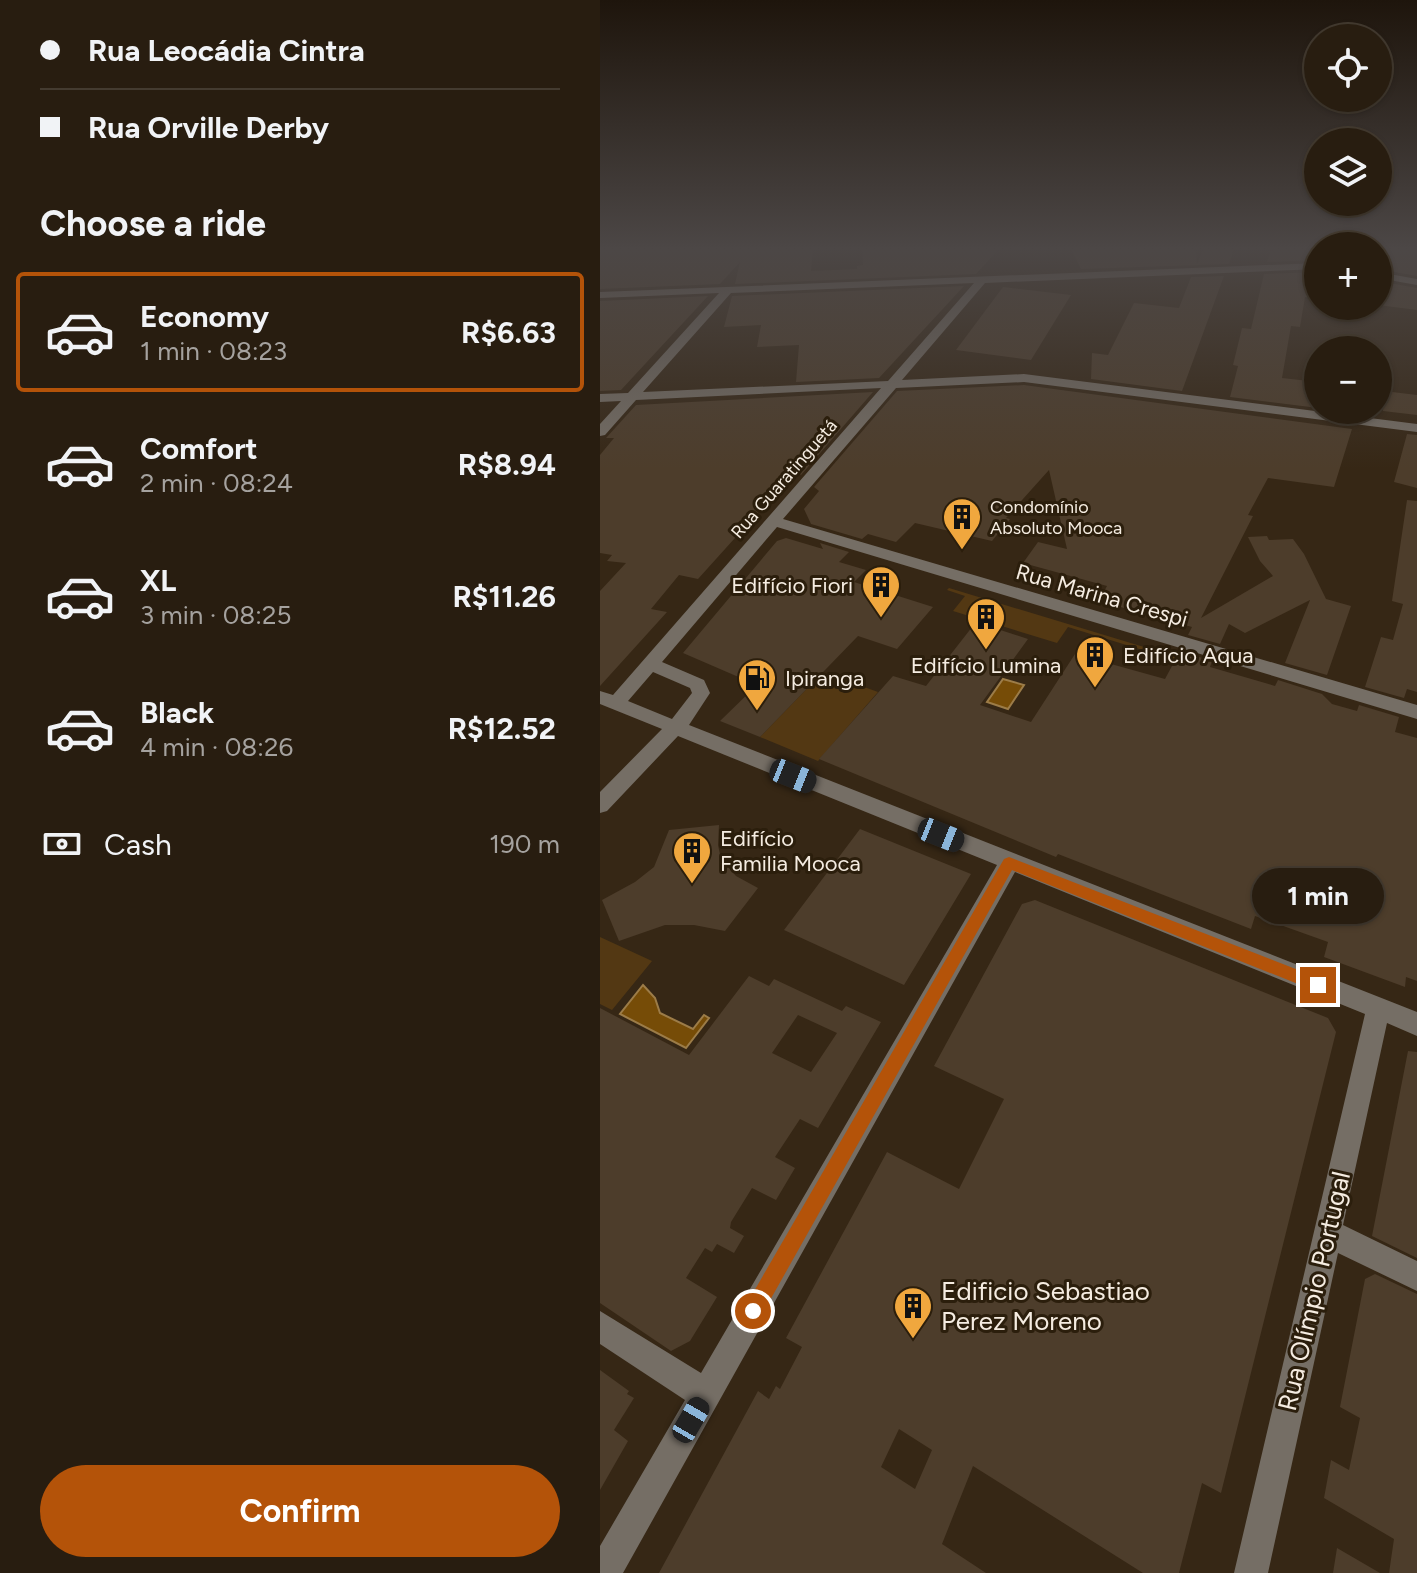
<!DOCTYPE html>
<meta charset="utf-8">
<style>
:root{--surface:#281d10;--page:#302619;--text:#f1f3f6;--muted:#a5a29f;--line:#443b30;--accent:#b45309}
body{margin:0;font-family:Figtree,sans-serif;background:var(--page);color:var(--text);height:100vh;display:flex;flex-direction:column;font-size:30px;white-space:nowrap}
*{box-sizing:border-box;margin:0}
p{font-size:26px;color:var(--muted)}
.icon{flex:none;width:44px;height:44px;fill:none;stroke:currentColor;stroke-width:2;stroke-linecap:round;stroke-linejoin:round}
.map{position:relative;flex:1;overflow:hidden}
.details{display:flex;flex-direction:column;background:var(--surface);width:600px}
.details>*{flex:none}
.guide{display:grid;align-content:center;height:176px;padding:0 40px;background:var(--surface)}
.controls{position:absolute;left:704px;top:24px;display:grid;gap:16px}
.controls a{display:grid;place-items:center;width:88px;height:88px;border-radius:50%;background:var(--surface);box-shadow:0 2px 6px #0004,0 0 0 2px var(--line);font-size:40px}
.end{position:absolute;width:36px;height:36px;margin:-18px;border:10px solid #b45309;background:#fff;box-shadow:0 0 0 4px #fff}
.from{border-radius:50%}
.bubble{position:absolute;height:56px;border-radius:28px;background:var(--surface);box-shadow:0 2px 6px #0004,0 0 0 2px var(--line);font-size:26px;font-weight:700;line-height:56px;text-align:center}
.car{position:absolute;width:24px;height:48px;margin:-24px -12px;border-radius:10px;box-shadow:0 0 6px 2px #0007;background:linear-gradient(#222 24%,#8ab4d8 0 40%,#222 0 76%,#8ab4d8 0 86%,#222 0)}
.guide b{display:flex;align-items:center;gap:28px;height:76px;font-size:30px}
.guide b+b{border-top:2px solid var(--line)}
.guide i{width:20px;height:20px;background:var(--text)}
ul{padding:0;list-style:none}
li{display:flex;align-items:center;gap:24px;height:120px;margin:0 16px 12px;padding:0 24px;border:4px solid transparent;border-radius:8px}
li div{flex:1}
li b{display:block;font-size:30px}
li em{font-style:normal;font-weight:700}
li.on{border-color:var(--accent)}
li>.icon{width:72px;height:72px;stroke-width:1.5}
h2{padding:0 40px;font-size:36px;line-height:96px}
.pay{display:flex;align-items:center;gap:20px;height:88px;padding:0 40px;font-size:30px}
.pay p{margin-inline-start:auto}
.cta{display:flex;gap:16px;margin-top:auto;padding:16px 40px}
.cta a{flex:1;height:92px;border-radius:48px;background:var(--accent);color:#fff;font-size:32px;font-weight:700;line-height:92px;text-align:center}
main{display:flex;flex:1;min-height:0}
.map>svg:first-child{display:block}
</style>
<main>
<section class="details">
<div class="guide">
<b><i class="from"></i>Rua Leocádia Cintra</b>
<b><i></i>Rua Orville Derby</b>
</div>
<h2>Choose a ride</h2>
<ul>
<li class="on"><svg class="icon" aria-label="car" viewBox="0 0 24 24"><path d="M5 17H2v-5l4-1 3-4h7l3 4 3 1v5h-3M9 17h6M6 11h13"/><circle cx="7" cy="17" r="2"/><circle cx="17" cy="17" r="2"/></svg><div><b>Economy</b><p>1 min · 08:23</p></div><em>R$6.63</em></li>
<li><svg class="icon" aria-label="car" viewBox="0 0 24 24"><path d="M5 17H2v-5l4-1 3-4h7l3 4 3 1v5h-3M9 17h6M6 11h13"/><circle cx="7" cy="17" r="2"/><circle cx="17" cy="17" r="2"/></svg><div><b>Comfort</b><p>2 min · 08:24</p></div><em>R$8.94</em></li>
<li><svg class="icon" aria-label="car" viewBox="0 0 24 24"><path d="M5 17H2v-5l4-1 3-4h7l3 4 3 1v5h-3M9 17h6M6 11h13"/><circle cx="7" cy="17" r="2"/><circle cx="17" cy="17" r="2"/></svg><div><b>XL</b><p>3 min · 08:25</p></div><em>R$11.26</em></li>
<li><svg class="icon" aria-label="car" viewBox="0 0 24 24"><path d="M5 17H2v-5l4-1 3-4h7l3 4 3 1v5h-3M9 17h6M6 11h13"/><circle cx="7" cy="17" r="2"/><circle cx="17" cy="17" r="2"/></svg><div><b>Black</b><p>4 min · 08:26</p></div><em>R$12.52</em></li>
</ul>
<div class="pay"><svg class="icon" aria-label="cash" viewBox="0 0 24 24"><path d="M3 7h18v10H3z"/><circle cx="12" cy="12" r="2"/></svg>Cash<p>190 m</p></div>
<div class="cta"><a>Confirm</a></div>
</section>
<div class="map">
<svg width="817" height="1573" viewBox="0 0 817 1573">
<rect width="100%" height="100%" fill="#362715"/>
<path fill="#533813" d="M349 588 577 657 575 660 468 627 457 643 353 611 365 596 347 590Z
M223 672 278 692 218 761 160 737Z
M0 937 52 961 12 1010 0 1004Z"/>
<path fill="#764c07" stroke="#9c7c48" stroke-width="2" d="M403 679 424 685 408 709 387 702Z
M43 985 55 998 60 1013 93 1029 104 1015 109 1018 86 1048 20 1014Z"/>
<path fill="#4d3d2b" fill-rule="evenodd" d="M0 249H213L211 271 257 269V266L263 265 262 249H399L376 274 135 284 140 262 120 284 0 289Z
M471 249H596L597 264 603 249H634L629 264 481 269Z
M671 249H718V260L667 262Z
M778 249H817V276L778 269Z
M718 272V299L705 297 700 327 691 326 682 378 718 382V408L630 397 638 366 633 365 642 328 651 329 664 274Z
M624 276 582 391 491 379 492 353 508 355 534 303 579 308 591 277Z
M778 281 817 288V310L778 305Z
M364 286 279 378 196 382 199 345 157 347 161 325 124 327 132 296Z
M403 287 471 295 431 360 356 350Z
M108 296 21 390 0 391V301Z
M424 385 752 429 734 487 668 478 648 515 653 516 601 618 673 576 660 561 648 537 667 536 669 540 693 539 704 554 726 599 751 606 727 675 685 663 710 600 645 633 629 624 620 644 588 635 592 627 499 601 507 586 423 563 438 542 467 549 449 470 406 518 410 519 392 541 315 523 296 542 268 534 262 539 211 524 204 509 219 491 214 487 297 391Z
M784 391 817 395V415L783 411Z
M273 392 201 475 198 472 189 478 98 579 79 575 51 609 67 612 0 686V591L26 563 7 561 12 555 0 553V455L14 438H6L36 405Z
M807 434 817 435V488L794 482Z
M807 500 817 501V692L807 689 804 698 765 687 781 637 793 640 803 604 792 601Z
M186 538 223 549 220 543 249 552 239 562 266 570 254 582 333 607 297 649 258 636 160 737 120 721 157 685 83 653 177 541Z
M376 622 428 639 380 705 431 722 475 654 565 679 580 651 612 661 610 667 675 686 678 680 722 694 732 704 757 711 759 705 799 717 795 732 817 738V981L806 977 805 987 724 957 728 942 655 916 651 929 458 854 456 857 219 759 293 676 326 686Z
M119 825 118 845 121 859 136 876 158 888 125 931 94 925H65L19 941 2 900 35 882 54 867 69 830Z
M260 829 371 874 304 985 184 930Z
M435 900 728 1018 736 1032 621 1493 602 1483 579 1573H543L373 1466 342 1544 386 1573H59L158 1391 169 1399 176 1386 180 1389 202 1347 186 1338 287 1152 359 1189 404 1099 334 1066 422 904ZM299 1429 332 1450 315 1489 281 1467Z
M149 976 169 986 174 979 242 1011 246 1006 281 1022 218 1128 200 1119 175 1157 195 1168 176 1200 152 1188 131 1222 130 1228 144 1236 134 1253 117 1244 112 1252 105 1248 86 1278 117 1297 90 1341 71 1351 0 1303V1008L89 1055ZM198 1015 237 1033 211 1072 172 1053Z
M808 1051 817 1052V1258L772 1236Z
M775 1274 817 1294V1573H789L794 1539 724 1498 731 1460 749 1470 760 1418 740 1407 765 1279Z
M0 1370 29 1391 27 1394 34 1398 14 1430 28 1441 0 1490Z
M737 1548 780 1573H733Z"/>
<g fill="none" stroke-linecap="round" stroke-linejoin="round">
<path fill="#756e65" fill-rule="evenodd" d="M718 263V269L385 283 302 380 424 374 817 424V432L424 382 296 388 183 519 817 705V719L177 527 62 662 104 680 110 693 89 725 817 1012V1036L787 1023 743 1225 817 1261V1291L738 1253 668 1573H634L765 1014 415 872 23 1573H0V1546L85 1400 0 1344V1311L101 1373 397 865 78 736 7 811 0 813V792L62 729 0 704V691L13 695 281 388 36 400 5 435 0 436V424L21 401 0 402V394L28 393 119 293 0 298V292ZM374 283 288 381 43 392 131 293ZM53 672 90 688 92 693 72 719 28 701Z
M778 272 817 279V285L778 278Z"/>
</g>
<linearGradient id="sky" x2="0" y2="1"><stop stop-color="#1e150c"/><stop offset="0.53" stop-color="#4c4746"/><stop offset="1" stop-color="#4c4746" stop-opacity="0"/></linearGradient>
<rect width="817" height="469" fill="url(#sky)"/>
<path fill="#b45309" d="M409 857 724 980 726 985 718 992 412 870 160 1318 153 1321 146 1318 143 1311 146 1305 404 859Z"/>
<defs>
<g id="building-pin" transform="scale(2)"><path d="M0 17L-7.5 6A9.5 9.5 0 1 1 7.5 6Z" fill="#f0a73e" stroke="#2b1e0c"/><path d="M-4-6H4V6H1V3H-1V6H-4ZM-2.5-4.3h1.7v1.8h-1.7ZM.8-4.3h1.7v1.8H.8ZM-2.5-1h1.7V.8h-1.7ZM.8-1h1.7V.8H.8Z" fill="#111"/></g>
<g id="fuel-pin" transform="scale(2)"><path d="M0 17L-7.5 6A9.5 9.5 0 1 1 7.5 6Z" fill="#f0a73e" stroke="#2b1e0c"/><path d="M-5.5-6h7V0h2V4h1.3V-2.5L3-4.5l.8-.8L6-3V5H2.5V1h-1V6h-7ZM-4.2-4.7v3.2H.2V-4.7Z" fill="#111"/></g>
</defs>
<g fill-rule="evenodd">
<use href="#building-pin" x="362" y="517"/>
<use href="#building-pin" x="281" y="585"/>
<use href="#building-pin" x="386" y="617"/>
<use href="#building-pin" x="495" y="655"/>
<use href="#fuel-pin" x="157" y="678"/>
<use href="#building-pin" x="92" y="851"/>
<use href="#building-pin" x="313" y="1306"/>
</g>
<g text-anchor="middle" stroke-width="6" stroke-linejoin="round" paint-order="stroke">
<g font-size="18" fill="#f5ece1" stroke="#2b1e0c">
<text transform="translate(184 479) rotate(-49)" y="6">Rua Guaratinguetá</text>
</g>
<g font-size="18" fill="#f5ece1" stroke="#2b1e0c" text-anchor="start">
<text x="390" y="513">Condomínio<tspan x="390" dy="21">Absoluto Mooca</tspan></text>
</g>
<g font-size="22" fill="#f5ece1" stroke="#2b1e0c" text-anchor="start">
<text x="253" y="593" text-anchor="end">Edifício Fiori</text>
<text x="523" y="663">Edifício Aqua</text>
<text x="386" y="673" text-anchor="middle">Edifício Lumina</text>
<text x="185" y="686">Ipiranga</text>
<text x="120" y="846">Edifício<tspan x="120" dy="25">Familia Mooca</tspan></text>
</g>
<g font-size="22" fill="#f5ece1" stroke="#2b1e0c">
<text transform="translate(502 595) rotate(16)" y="8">Rua Marina Crespi</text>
</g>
<g font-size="26" fill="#f5ece1" stroke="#2b1e0c" text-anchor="start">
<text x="341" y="1300">Edificio Sebastiao<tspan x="341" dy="30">Perez Moreno</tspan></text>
</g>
<g font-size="26" fill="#f5ece1" stroke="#2b1e0c">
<text transform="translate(714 1291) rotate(-77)" y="9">Rua Olímpio Portugal</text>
</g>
</g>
</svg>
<div class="controls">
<a><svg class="icon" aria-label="locate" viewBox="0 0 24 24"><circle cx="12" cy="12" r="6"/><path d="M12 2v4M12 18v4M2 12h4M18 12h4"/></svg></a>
<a><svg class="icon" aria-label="layers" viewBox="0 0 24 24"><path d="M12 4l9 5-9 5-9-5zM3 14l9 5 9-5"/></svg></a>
<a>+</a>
<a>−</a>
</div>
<i class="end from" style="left:153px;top:1311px"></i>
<i class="end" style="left:718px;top:985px"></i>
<div class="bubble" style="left:652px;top:868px;width:132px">1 min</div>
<i class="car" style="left:193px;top:776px;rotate:112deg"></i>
<i class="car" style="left:341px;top:835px;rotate:112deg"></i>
<i class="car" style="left:91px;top:1420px;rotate:30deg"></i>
</div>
</main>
